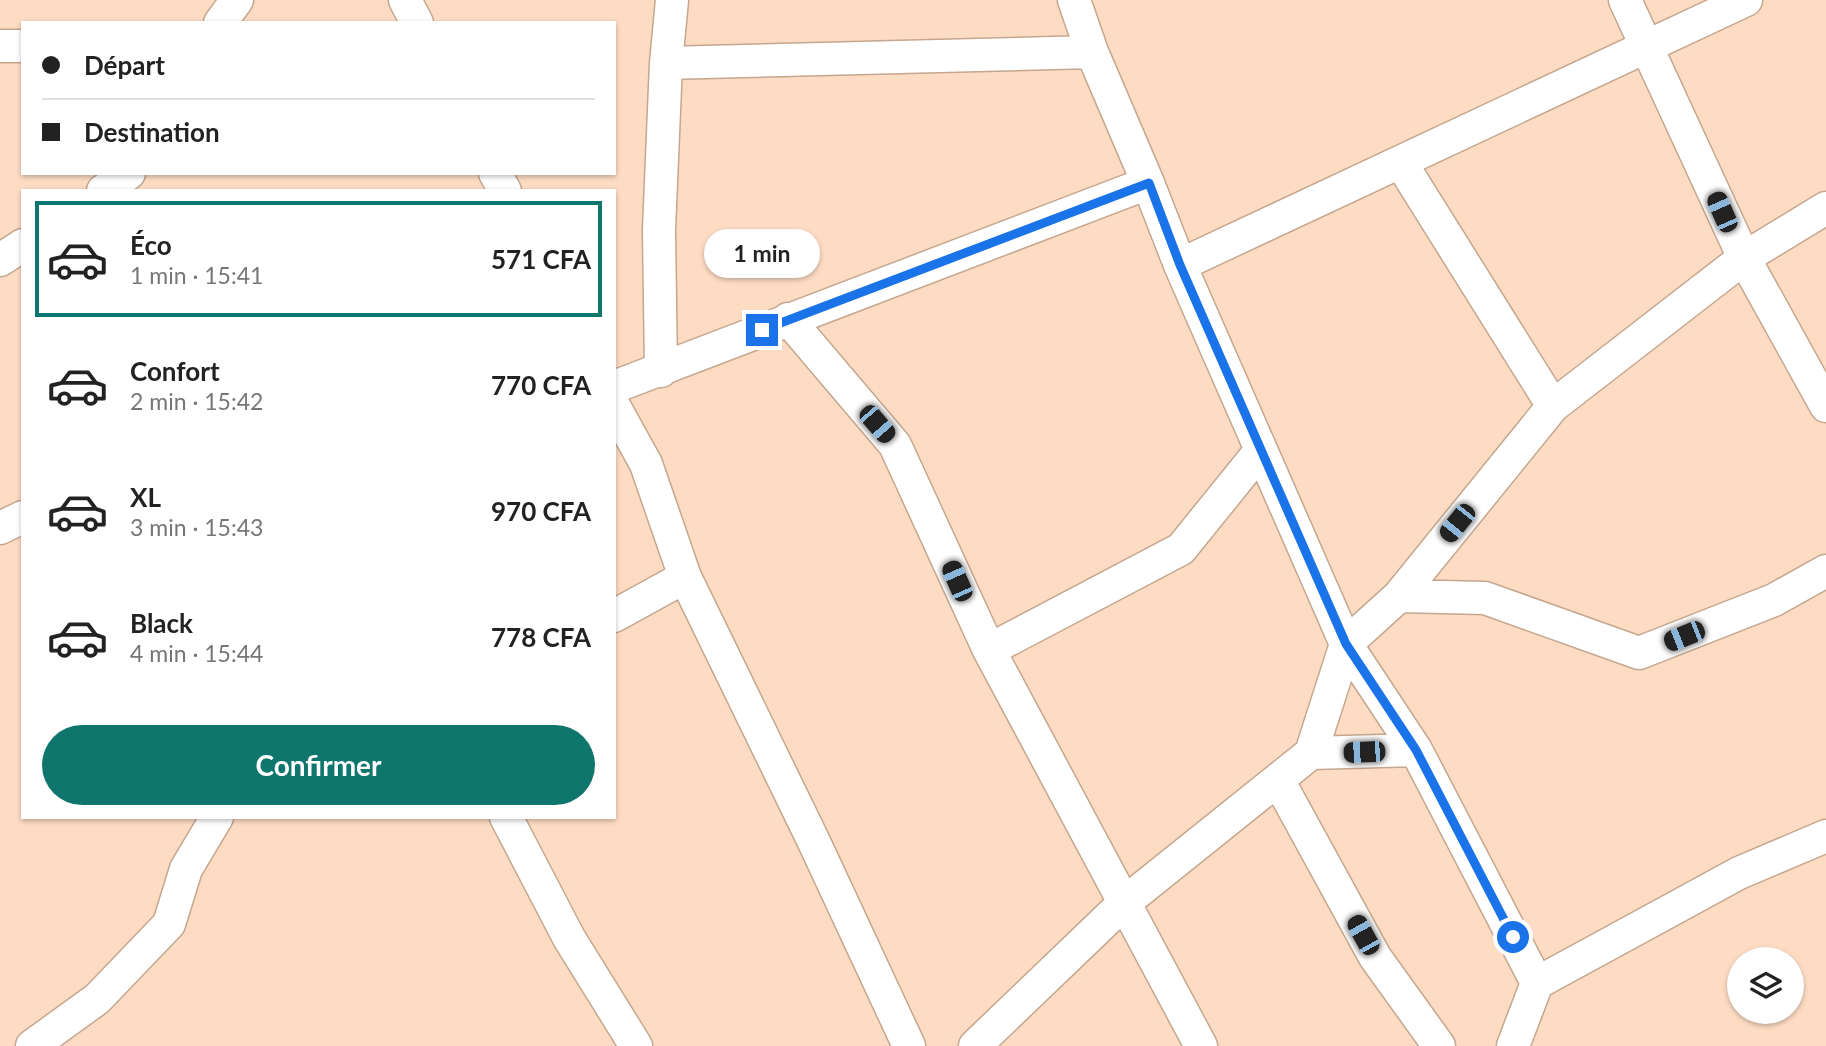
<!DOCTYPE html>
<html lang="fr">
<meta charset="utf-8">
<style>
:root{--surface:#fff;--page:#f2f2f2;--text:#222;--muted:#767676;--line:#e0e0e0;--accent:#0f766e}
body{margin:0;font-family:Lato,sans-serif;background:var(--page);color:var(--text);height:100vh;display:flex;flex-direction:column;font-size:26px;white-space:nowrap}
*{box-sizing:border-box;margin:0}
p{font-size:23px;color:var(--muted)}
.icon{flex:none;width:38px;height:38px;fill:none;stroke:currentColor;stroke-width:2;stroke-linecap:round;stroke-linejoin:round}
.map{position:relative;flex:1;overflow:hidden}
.drawer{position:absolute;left:21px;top:189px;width:595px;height:630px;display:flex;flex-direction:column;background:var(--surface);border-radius:0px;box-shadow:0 2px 5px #0004}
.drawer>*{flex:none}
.hud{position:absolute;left:21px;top:21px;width:595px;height:154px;border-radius:0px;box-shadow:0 2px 5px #0004;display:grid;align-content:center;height:154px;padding:0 21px;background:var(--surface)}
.controls{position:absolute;left:1727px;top:947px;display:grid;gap:14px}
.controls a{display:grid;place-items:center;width:77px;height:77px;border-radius:50%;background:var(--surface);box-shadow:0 2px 5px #0004;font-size:35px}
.end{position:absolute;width:32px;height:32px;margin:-16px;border:9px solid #1a73e8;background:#fff;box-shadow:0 0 0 4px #fff}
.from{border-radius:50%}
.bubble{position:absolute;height:49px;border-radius:24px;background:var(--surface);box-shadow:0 2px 5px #0004;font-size:23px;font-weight:700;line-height:49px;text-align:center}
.car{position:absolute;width:21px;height:42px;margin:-21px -10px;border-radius:9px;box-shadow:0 0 5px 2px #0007;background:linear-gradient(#222 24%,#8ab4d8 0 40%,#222 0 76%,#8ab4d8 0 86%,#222 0)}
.hud b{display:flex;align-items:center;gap:24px;height:66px;font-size:26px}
.hud b+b{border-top:2px solid var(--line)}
.hud i{width:18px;height:18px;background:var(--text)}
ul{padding:12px 0 0;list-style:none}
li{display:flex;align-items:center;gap:21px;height:116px;margin:0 14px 10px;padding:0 7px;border:4px solid transparent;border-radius:0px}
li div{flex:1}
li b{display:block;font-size:26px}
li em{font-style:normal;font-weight:700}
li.selected{border-color:var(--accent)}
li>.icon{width:63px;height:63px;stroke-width:1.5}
.cta{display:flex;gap:14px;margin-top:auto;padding:14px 21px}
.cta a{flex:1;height:80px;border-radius:42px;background:var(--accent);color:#fff;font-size:28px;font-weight:700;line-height:80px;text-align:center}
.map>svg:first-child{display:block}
</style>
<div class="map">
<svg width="1826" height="1046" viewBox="0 0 1826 1046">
<rect width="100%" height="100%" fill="#fedcc4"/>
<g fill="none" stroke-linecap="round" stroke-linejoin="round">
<g stroke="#c5a68e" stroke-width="35">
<path id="minor" d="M405 0 417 23
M1074 0 1092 52 1148 183 1180 265 1346 644 1416 750 1537 983 1513 1046
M1625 0 1744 258 1826 406
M220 23 237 0
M0 46H23
M666 63 1092 52
M1401 163 1553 406
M495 173 505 191
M103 191 129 173
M0 260 23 245
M1180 265 1746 0
M788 319 895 445 989 650 1201 1046
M661 371 659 230 666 63 672 0
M614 387 1148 183
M614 406 646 464 685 577 814 842 909 1046
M0 528 23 517
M1399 596 1485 598 1639 653 1774 600 1826 571
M614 616 685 577
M989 650 1181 549 1261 450
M1311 753 1416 750
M1278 780 1375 957 1439 1046
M506 817 569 938 636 1046
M1537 983 1739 873 1826 836
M32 1046 97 999 169 924 186 869 217 817
M975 1046 1124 903 1311 753 1346 644 1399 596 1553 406 1744 258 1826 208"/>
</g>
<use href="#minor" stroke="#fff" stroke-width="32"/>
</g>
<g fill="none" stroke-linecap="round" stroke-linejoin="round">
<path stroke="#1a73e8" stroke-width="9" d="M762 330 1149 183 1180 265 1346 644 1416 750 1513 937"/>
</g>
</svg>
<div class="controls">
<a><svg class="icon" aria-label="layers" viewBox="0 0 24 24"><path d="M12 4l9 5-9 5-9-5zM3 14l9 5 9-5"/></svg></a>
</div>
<i class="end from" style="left:1513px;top:937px"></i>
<i class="end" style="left:762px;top:330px"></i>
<div class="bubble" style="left:704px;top:229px;width:116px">1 min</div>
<i class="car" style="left:1722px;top:212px;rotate:336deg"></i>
<i class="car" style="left:877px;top:424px;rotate:139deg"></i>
<i class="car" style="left:1457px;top:523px;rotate:219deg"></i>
<i class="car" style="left:957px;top:581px;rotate:336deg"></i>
<i class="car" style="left:1684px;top:636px;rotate:248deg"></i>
<i class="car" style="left:1364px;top:752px;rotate:268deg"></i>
<i class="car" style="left:1363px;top:935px;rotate:331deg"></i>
<div class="hud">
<b><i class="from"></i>Départ</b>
<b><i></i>Destination</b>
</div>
<section class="drawer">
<ul>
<li class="selected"><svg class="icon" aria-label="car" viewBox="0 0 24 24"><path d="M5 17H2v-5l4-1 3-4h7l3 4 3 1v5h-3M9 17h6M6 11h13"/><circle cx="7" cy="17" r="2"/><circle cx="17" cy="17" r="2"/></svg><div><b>Éco</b><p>1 min · 15:41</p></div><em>571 CFA</em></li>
<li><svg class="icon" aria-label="car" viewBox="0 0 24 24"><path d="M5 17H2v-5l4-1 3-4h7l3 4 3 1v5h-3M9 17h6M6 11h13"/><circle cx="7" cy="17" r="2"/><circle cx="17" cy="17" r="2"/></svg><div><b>Confort</b><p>2 min · 15:42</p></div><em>770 CFA</em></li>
<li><svg class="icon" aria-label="car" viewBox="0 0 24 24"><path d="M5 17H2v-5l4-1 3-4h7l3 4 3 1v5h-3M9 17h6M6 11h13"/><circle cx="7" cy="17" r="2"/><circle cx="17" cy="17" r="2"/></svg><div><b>XL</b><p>3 min · 15:43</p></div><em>970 CFA</em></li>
<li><svg class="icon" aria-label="car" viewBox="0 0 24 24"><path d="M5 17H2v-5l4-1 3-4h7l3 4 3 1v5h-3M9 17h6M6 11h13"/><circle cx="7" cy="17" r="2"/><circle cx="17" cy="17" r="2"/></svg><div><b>Black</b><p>4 min · 15:44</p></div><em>778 CFA</em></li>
</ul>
<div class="cta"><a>Confirmer</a></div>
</section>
</div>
